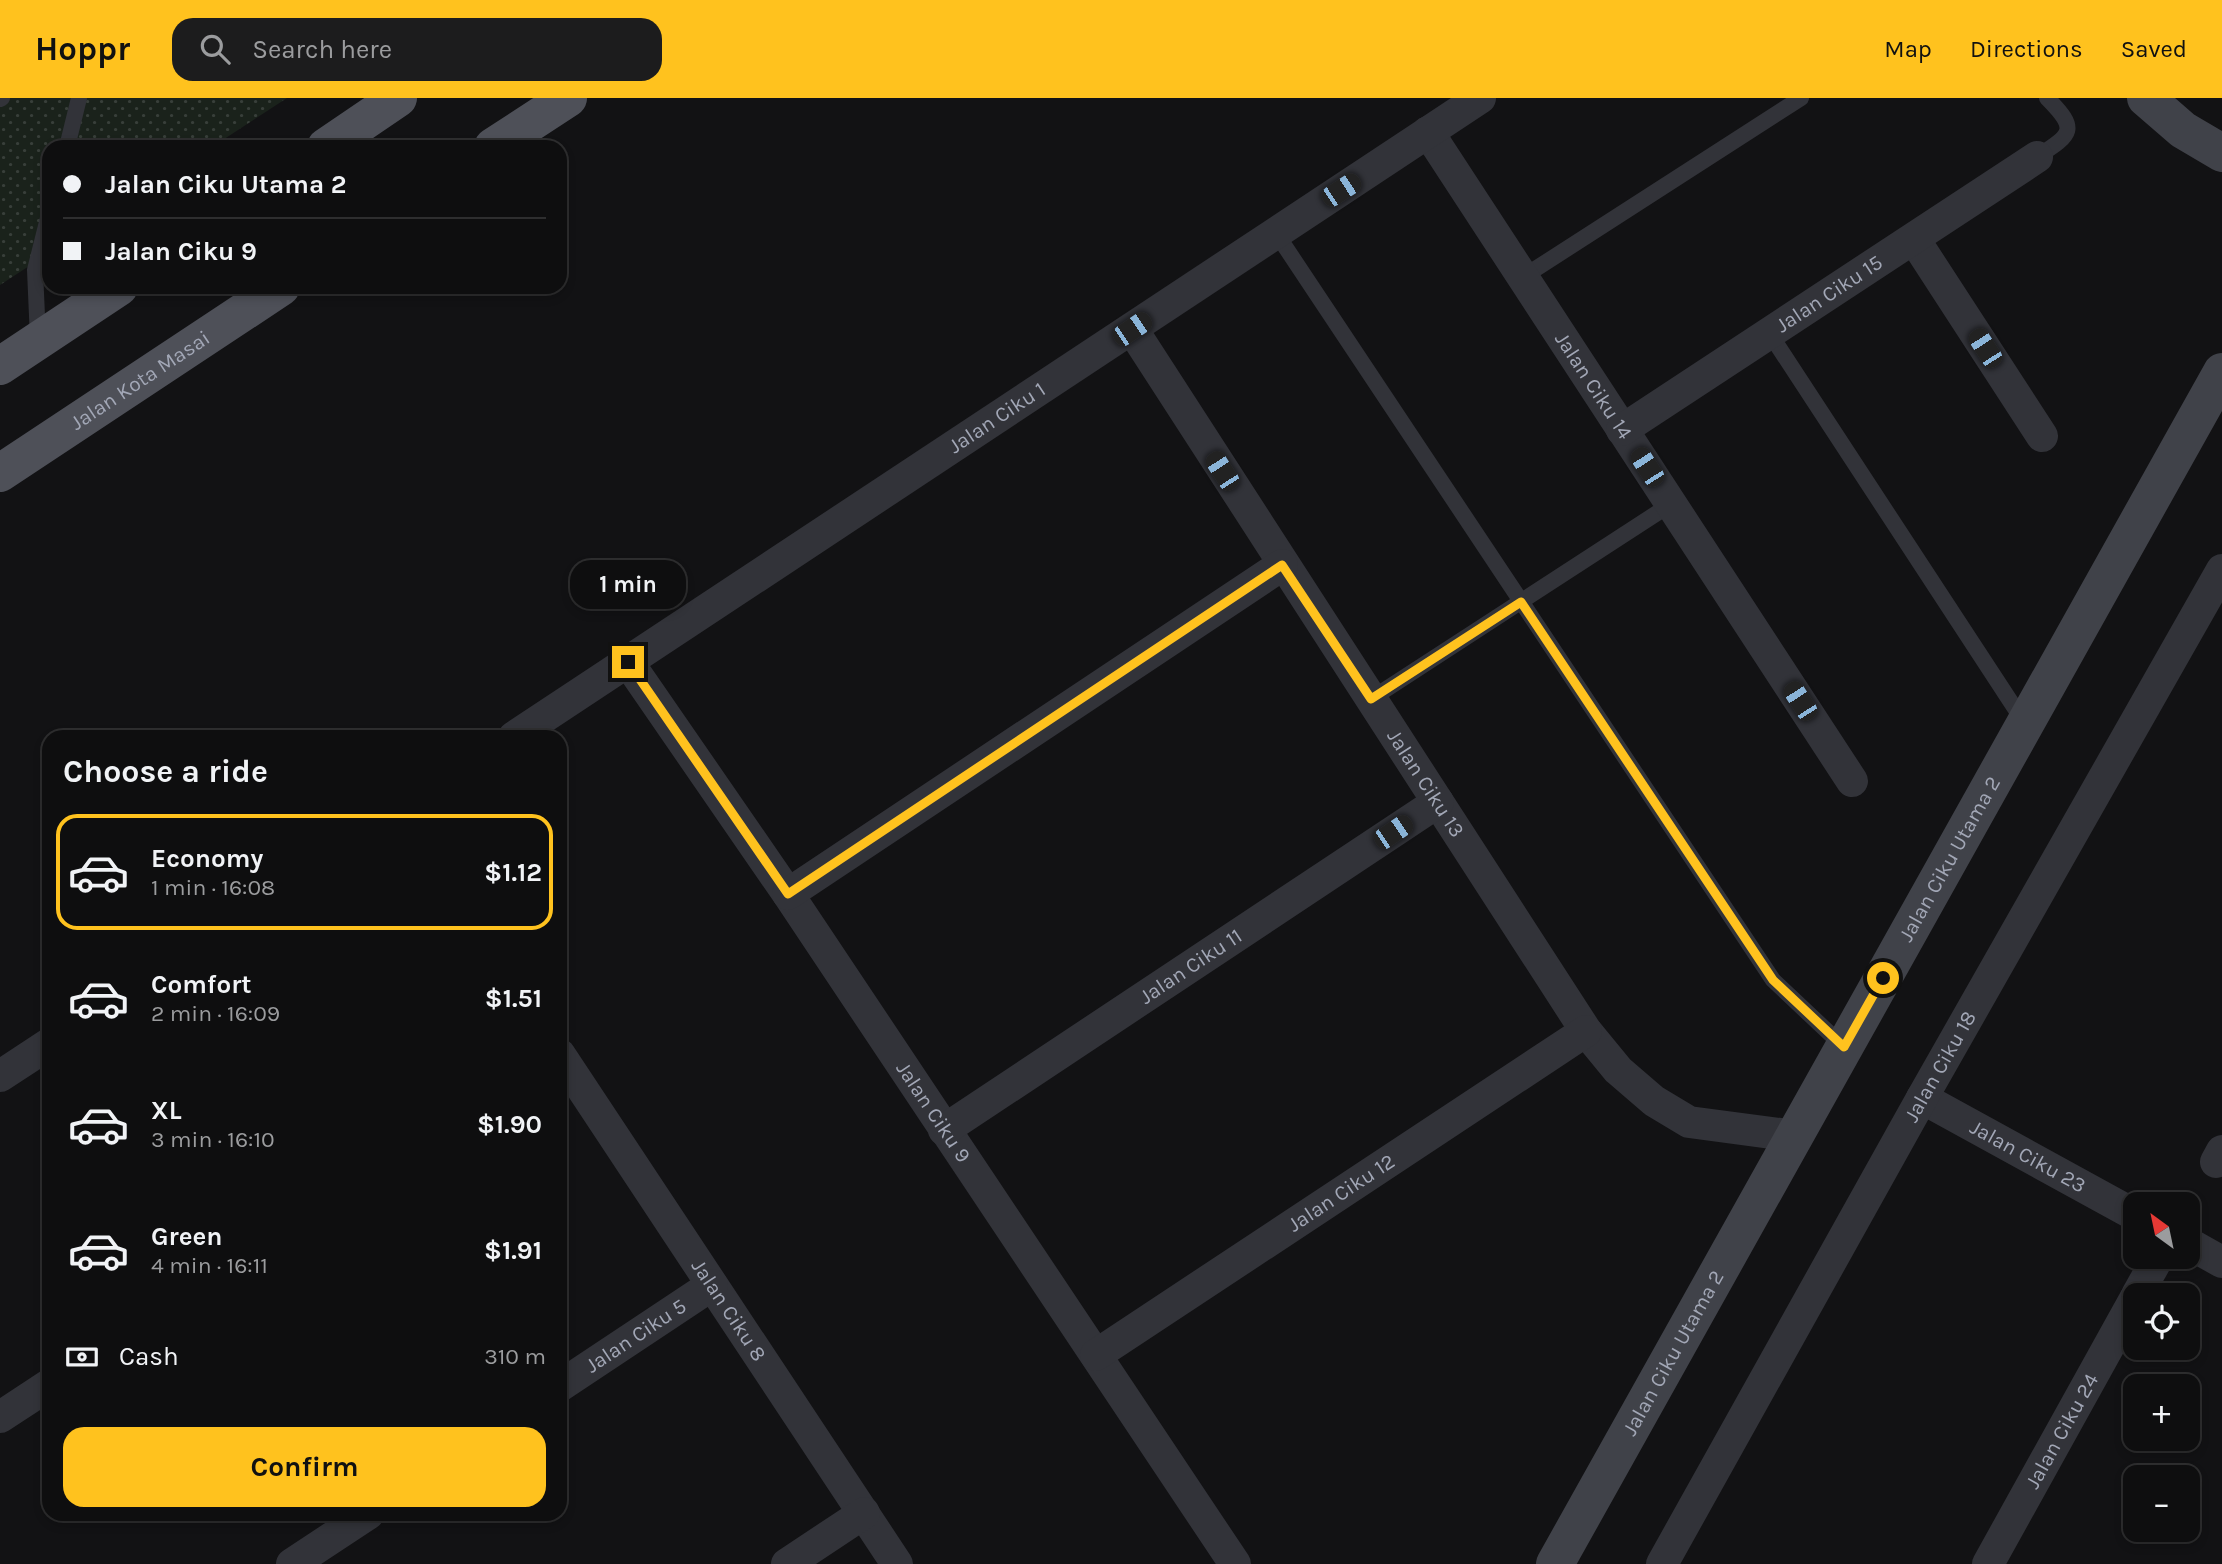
<!DOCTYPE html>
<meta charset="utf-8">
<style>
:root{--surface:#0e0e0f;--page:#1c1c1d;--text:#f1f3f6;--muted:#9b9c9e;--line:#2e2e2f;--accent:#ffc21e}
body{margin:0;font-family:Karla,sans-serif;background:var(--page);color:var(--text);height:100vh;display:flex;flex-direction:column;font-size:26px;white-space:nowrap}
*{box-sizing:border-box;margin:0}
p{font-size:23px;color:var(--muted)}
.icon{flex:none;width:38px;height:38px;fill:none;stroke:currentColor;stroke-width:2;stroke-linecap:round;stroke-linejoin:round}
.map{position:relative;flex:1;overflow:hidden}
.side{position:absolute;left:42px;top:632px;width:525px;height:791px;display:flex;flex-direction:column;background:var(--surface);border-radius:21px;box-shadow:0 4px 10px #0003,0 0 0 2px var(--line)}
.side>*{flex:none}
.hud{position:absolute;left:42px;top:42px;width:525px;height:154px;border-radius:21px;box-shadow:0 4px 10px #0003,0 0 0 2px var(--line);display:grid;align-content:center;height:154px;padding:0 21px;background:var(--surface)}
.needle{width:46px;rotate:327deg}
.controls{position:absolute;left:2123px;top:1094px;display:grid;gap:14px}
.controls a{display:grid;place-items:center;width:77px;height:77px;border-radius:14px;background:var(--surface);box-shadow:0 4px 10px #0003,0 0 0 2px var(--line);font-size:35px}
.end{position:absolute;width:32px;height:32px;margin:-16px;border:9px solid #ffc21e;background:#111;box-shadow:0 0 0 4px #111}
.from{border-radius:50%}
.bubble{position:absolute;height:49px;border-radius:21px;background:var(--surface);box-shadow:0 4px 10px #0003,0 0 0 2px var(--line);font-size:23px;font-weight:700;line-height:49px;text-align:center}
.car{position:absolute;width:21px;height:42px;margin:-21px -10px;border-radius:9px;box-shadow:0 0 5px 2px #0007;background:linear-gradient(#222 24%,#8ab4d8 0 40%,#222 0 76%,#8ab4d8 0 86%,#222 0)}
.hud b{display:flex;align-items:center;gap:24px;height:66px;font-size:26px}
.hud b+b{border-top:2px solid var(--line)}
.hud i{width:18px;height:18px;background:var(--text)}
ul{padding:0;list-style:none}
li{display:flex;align-items:center;gap:21px;height:116px;margin:0 14px 10px;padding:0 7px;border:4px solid transparent;border-radius:21px}
li div{flex:1}
li b{display:block;font-size:26px}
li em{font-style:normal;font-weight:700}
li.active{border-color:var(--accent)}
li>.icon{width:63px;height:63px;stroke-width:1.5}
h2{padding:0 21px;font-size:32px;line-height:84px}
.pay{display:flex;align-items:center;gap:18px;height:77px;padding:0 21px;font-size:26px}
.pay p{margin-inline-start:auto}
.button{display:flex;gap:14px;margin-top:auto;padding:14px 21px}
.button a{flex:1;height:80px;border-radius:21px;background:var(--accent);color:#111;font-size:28px;font-weight:700;line-height:80px;text-align:center}
header{display:flex;align-items:center;gap:42px;box-sizing:border-box;height:98px;padding:0 35px;background:var(--accent);color:#111}
header strong{font-size:33px}
nav{display:flex;gap:38px;margin-inline-start:auto;font-size:24px}
.search{width:490px;height:63px;background:var(--page);display:flex;align-items:center;gap:18px;box-sizing:border-box;padding:0 24px;border-radius:21px;color:var(--muted);font-size:26px}
.map>svg:first-child{display:block}
</style>
<header>
<strong>Hoppr</strong>
<div class="search"><svg class="icon" aria-label="search" viewBox="0 0 24 24"><circle cx="10" cy="10" r="6"/><path d="M15 15l6 6"/></svg>Search here</div>
<nav><a>Map</a><a>Directions</a><a>Saved</a></nav>
</header>
<div class="map">
<svg width="2222" height="1466" viewBox="0 0 2222 1466">
<defs>
<pattern id="park-dots" width="8" height="8" patternUnits="userSpaceOnUse" patternTransform="scale(1.75)"><rect width="8" height="8" fill="#1a221b"/><path d="M2 2h.1M6 6h.1" fill="none" stroke="#383f3a" stroke-width="1.8" stroke-linecap="round"/></pattern>
</defs>
<rect width="100%" height="100%" fill="#121214"/>
<path fill="url(#park-dots)" d="M0 0H287L212 49H49V155L0 187Z"/>
<g fill="none" stroke-linecap="round" stroke-linejoin="round">
<path stroke="#323339" stroke-width="16" d="M0 1 2 0
M67 49 79 0
M2037 59C2072 36 2079 32 2047 0
M1276 135 1773 882 1844 949
M1523 179 1801 0
M1770 236 2024 624
M38 241 35 172 49 116
M1371 601 1671 406"/>
<g stroke="#323339" stroke-width="32">
<path id="s1" d="M1428 34 1852 683"/>
<path d="M1914 141 2042 338"/>
<path id="s2" d="M1132 231 1586 933 1618 972 1654 1003 1689 1024 1795 1038"/>
<path id="s3" d="M1622 332 2037 59"/>
<path id="s4" d="M628 564 788 796 1235 1466"/>
<path id="s5" d="M514 639 1480 0"/>
<path d="M788 796 1282 467"/>
<path id="s6" d="M560 957 897 1466"/>
<path d="M0 978 49 946"/>
<path id="s7" d="M1922 1000 2135 1117"/>
<path id="s8" d="M944 1032 1438 704"/>
<path d="M2216 1064 2222 1053"/>
<path d="M2188 1145 2222 1164"/>
<path d="M2137 1197 2159 1158"/>
<path id="s9" d="M1096 1257 1586 933"/>
<path id="s10" d="M560 1288 712 1187"/>
<path d="M0 1319 49 1287"/>
<path d="M292 1466 368 1416"/>
<path d="M787 1466 864 1415"/>
<path id="s11" d="M1662 1466 1922 1000 2222 472"/>
<path id="s12" d="M1988 1466 2135 1201"/>
</g>
<g stroke="#404249" stroke-width="38">
<path d="M2146 0 2183 32 2222 55"/>
<path id="s13" d="M1555 1466 2222 274"/>
</g>
<g stroke="#4e5058" stroke-width="38">
<path d="M326 49 398 0"/>
<path d="M493 49 568 0"/>
<path d="M0 268 119 189"/>
<path id="s14" d="M0 375 281 189"/>
</g>
</g>
<g fill="none" stroke-linecap="round" stroke-linejoin="round">
<path stroke="#ffc21e" stroke-width="9" d="M628 564 788 796 1282 467 1371 601 1521 504 1773 882 1844 949 1883 880"/>
</g>
<g text-anchor="middle" stroke-width="5" stroke-linejoin="round" paint-order="stroke">
<g font-size="21" fill="#a2a7b6" stroke="#0d0d0f">
<text dy="7" stroke="none"><textPath href="#s3" startOffset="248">Jalan Ciku 15</textPath></text>
<text dy="7" stroke="none"><textPath href="#s14" startOffset="168">Jalan Kota Masai</textPath></text>
<text dy="7" stroke="none"><textPath href="#s1" startOffset="303">Jalan Ciku 14</textPath></text>
<text dy="7" stroke="none"><textPath href="#s5" startOffset="579">Jalan Ciku 1</textPath></text>
<text dy="7" stroke="none"><textPath href="#s2" startOffset="541">Jalan Ciku 13</textPath></text>
<text dy="7" stroke="none"><textPath href="#s13" startOffset="808">Jalan Ciku Utama 2</textPath></text>
<text dy="7" stroke="none"><textPath href="#s8" startOffset="296">Jalan Ciku 11</textPath></text>
<text dy="7" stroke="none"><textPath href="#s11" startOffset="570">Jalan Ciku 18</textPath></text>
<text dy="7" stroke="none"><textPath href="#s4" startOffset="544">Jalan Ciku 9</textPath></text>
<text dy="7" stroke="none"><textPath href="#s7" startOffset="121">Jalan Ciku 23</textPath></text>
<text dy="7" stroke="none"><textPath href="#s9" startOffset="294">Jalan Ciku 12</textPath></text>
<text dy="7" stroke="none"><textPath href="#s6" startOffset="306">Jalan Ciku 8</textPath></text>
<text dy="7" stroke="none"><textPath href="#s10" startOffset="91">Jalan Ciku 5</textPath></text>
<text dy="7" stroke="none"><textPath href="#s13" startOffset="242">Jalan Ciku Utama 2</textPath></text>
<text dy="7" stroke="none"><textPath href="#s12" startOffset="152">Jalan Ciku 24</textPath></text>
</g>
</g>
</svg>
<div class="controls">
<a><svg class="needle" viewBox="-14 -14 28 28"><path d="M0-13l5 13h-10z" fill="#e53935"/><path d="M0 13l5-13h-10z" fill="#9b9c9e"/></svg></a>
<a><svg class="icon" aria-label="locate" viewBox="0 0 24 24"><circle cx="12" cy="12" r="6"/><path d="M12 2v4M12 18v4M2 12h4M18 12h4"/></svg></a>
<a>+</a>
<a>−</a>
</div>
<i class="end from" style="left:1883px;top:880px"></i>
<i class="end" style="left:628px;top:564px"></i>
<div class="bubble" style="left:570px;top:462px;width:116px">1 min</div>
<i class="car" style="left:1341px;top:92px;rotate:57deg"></i>
<i class="car" style="left:1132px;top:231px;rotate:56deg"></i>
<i class="car" style="left:1985px;top:250px;rotate:327deg"></i>
<i class="car" style="left:1647px;top:369px;rotate:327deg"></i>
<i class="car" style="left:1222px;top:373px;rotate:327deg"></i>
<i class="car" style="left:1800px;top:603px;rotate:327deg"></i>
<i class="car" style="left:1393px;top:734px;rotate:56deg"></i>
<div class="hud">
<b><i class="from"></i>Jalan Ciku Utama 2</b>
<b><i></i>Jalan Ciku 9</b>
</div>
<section class="side">
<h2>Choose a ride</h2>
<ul>
<li class="active"><svg class="icon" aria-label="car" viewBox="0 0 24 24"><path d="M5 17H2v-5l4-1 3-4h7l3 4 3 1v5h-3M9 17h6M6 11h13"/><circle cx="7" cy="17" r="2"/><circle cx="17" cy="17" r="2"/></svg><div><b>Economy</b><p>1 min · 16:08</p></div><em>$1.12</em></li>
<li><svg class="icon" aria-label="car" viewBox="0 0 24 24"><path d="M5 17H2v-5l4-1 3-4h7l3 4 3 1v5h-3M9 17h6M6 11h13"/><circle cx="7" cy="17" r="2"/><circle cx="17" cy="17" r="2"/></svg><div><b>Comfort</b><p>2 min · 16:09</p></div><em>$1.51</em></li>
<li><svg class="icon" aria-label="car" viewBox="0 0 24 24"><path d="M5 17H2v-5l4-1 3-4h7l3 4 3 1v5h-3M9 17h6M6 11h13"/><circle cx="7" cy="17" r="2"/><circle cx="17" cy="17" r="2"/></svg><div><b>XL</b><p>3 min · 16:10</p></div><em>$1.90</em></li>
<li><svg class="icon" aria-label="car" viewBox="0 0 24 24"><path d="M5 17H2v-5l4-1 3-4h7l3 4 3 1v5h-3M9 17h6M6 11h13"/><circle cx="7" cy="17" r="2"/><circle cx="17" cy="17" r="2"/></svg><div><b>Green</b><p>4 min · 16:11</p></div><em>$1.91</em></li>
</ul>
<div class="pay"><svg class="icon" aria-label="cash" viewBox="0 0 24 24"><path d="M3 7h18v10H3z"/><circle cx="12" cy="12" r="2"/></svg>Cash<p>310 m</p></div>
<div class="button"><a>Confirm</a></div>
</section>
</div>
